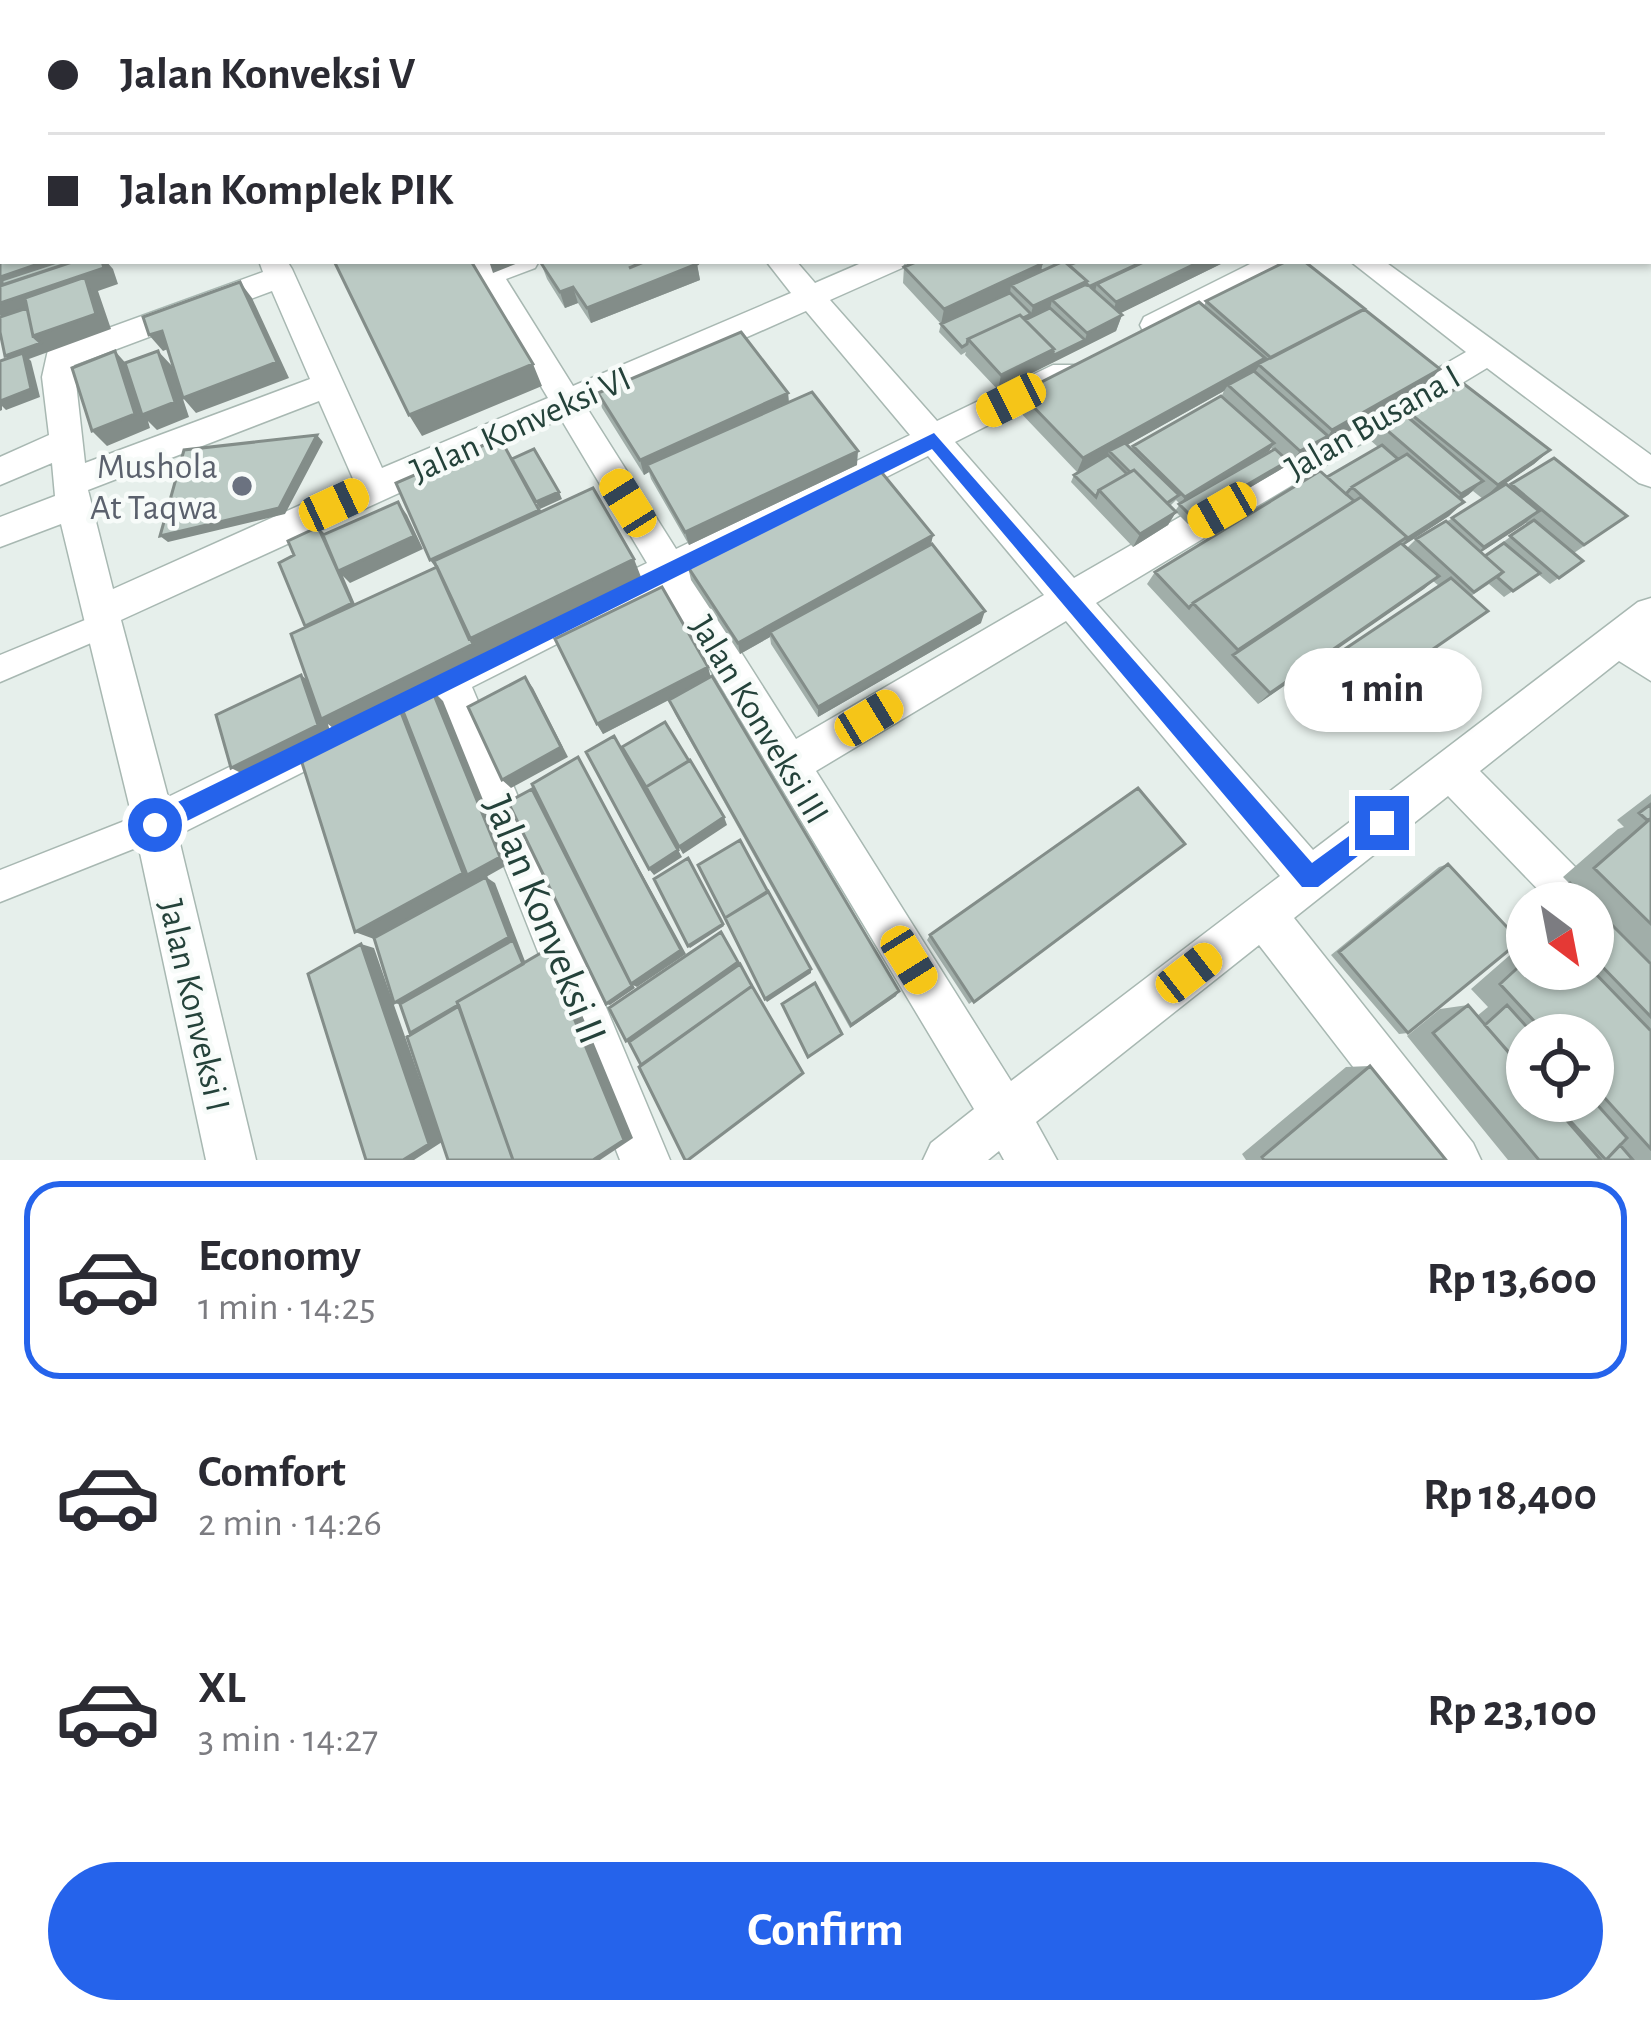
<!DOCTYPE html>
<meta charset="utf-8">
<style>
:root{--surface:#fff;--page:#f2f2f3;--text:#2b2b33;--muted:#7c7c81;--line:#e1e1e2;--accent:#2563eb}
body{margin:0;font-family:"Alegreya Sans",sans-serif;background:var(--page);color:var(--text);height:100vh;display:flex;flex-direction:column;font-size:45px;white-space:nowrap}
*{box-sizing:border-box;margin:0}
p{font-size:39px;color:var(--muted)}
.icon{flex:none;width:66px;height:66px;fill:none;stroke:currentColor;stroke-width:2;stroke-linecap:round;stroke-linejoin:round}
.map{position:relative;height:1160px;overflow:hidden}
.sheet{display:flex;flex-direction:column;background:var(--surface);flex:1}
.sheet>*{flex:none}
.banner{position:absolute;left:0px;top:0px;width:1653px;height:264px;box-shadow:0 3px 9px #0004;display:grid;align-content:center;height:264px;padding:0 48px;background:var(--surface)}
.needle{width:78px;rotate:148deg}
.tools{position:absolute;left:1506px;top:882px;display:grid;gap:24px}
.tools a{display:grid;place-items:center;width:108px;height:108px;border-radius:50%;background:var(--surface);box-shadow:0 3px 9px #0004;font-size:60px}
.end{position:absolute;width:54px;height:54px;margin:-27px;border:15px solid #2563eb;background:#fff;box-shadow:0 0 0 6px #fff}
.from{border-radius:50%}
.bubble{position:absolute;height:84px;border-radius:42px;background:var(--surface);box-shadow:0 3px 9px #0004;font-size:39px;font-weight:700;line-height:84px;text-align:center}
.car{position:absolute;width:36px;height:72px;margin:-36px -18px;border-radius:15px;box-shadow:0 0 9px 3px #0007;background:linear-gradient(#f5c518 24%,#345 0 40%,#f5c518 0 76%,#345 0 86%,#f5c518 0)}
.banner b{display:flex;align-items:center;gap:42px;height:114px;font-size:45px}
.banner b+b{border-top:3px solid var(--line)}
.banner i{width:30px;height:30px;background:var(--text)}
ul{padding:21px 0 0;list-style:none}
li{display:flex;align-items:center;gap:36px;height:198px;margin:0 24px 18px;padding:0 24px;border:6px solid transparent;border-radius:36px}
li div{flex:1}
li b{display:block;font-size:45px}
li em{font-style:normal;font-weight:700}
li.active{border-color:var(--accent)}
li>.icon{width:108px;height:108px;stroke-width:1.5}
.primary-button{display:flex;gap:24px;margin-top:auto;padding:24px 48px}
.primary-button a{flex:1;height:138px;border-radius:72px;background:var(--accent);color:#fff;font-size:48px;font-weight:700;line-height:138px;text-align:center}
.map>svg:first-child{display:block}
</style>
<div class="map">
<svg width="1651" height="1160" viewBox="0 0 1651 1160">
<rect width="100%" height="100%" fill="#e6efeb"/>
<g fill="none" stroke-linecap="round" stroke-linejoin="round">
<g stroke="#a8b8b2" stroke-width="3">
<path id="lane" d="M115 0H132L134 3H117Z
M102 613 112 616 116 625 112 634 0 682V655Z
M155 809 166 814 171 825 166 836 0 902V870Z"/>
</g>
<g stroke="#a8b8b2" stroke-width="3">
<path id="street" d="M998 0H1022L1024 3H1000Z
M1258 0H1283L1285 3H1260Z
M1622 0H1647L1649 3H1624Z
M1651 61V76H1650V61Z
M3 182V200L0 201V183Z
M1650 232 1651 233V253L1650 252Z
M259 261H287L292 269 382 468 548 398 466 261H539L535 268 506 279 573 386 791 293 766 261H796L815 283 866 261H906L902 268 830 300 937 421 1053 365H1075L1080 373 1075 381 955 442 1074 578 1466 352 1350 261H1384L1651 455V487L1639 483 1487 368 1096 603 1313 850 1638 602 1651 598V681L1619 661 1480 771 1596 888 1603 903 1596 918 1593 920V903H1551L1448 796 1294 918 1473 1143 1481 1160H1425L1259 945 1036 1122 1057 1160H1004L999 1151 988 1160H923L931 1143 974 1109 663 590 472 687 670 1160H620L440 703 178 835 256 1160H206L134 825 61 524 0 547V517L55 496 52 463 0 485V457L49 435 42 377 48 350 263 272ZM272 291 310 379 85 463 74 365ZM806 311 910 435 676 549 587 408ZM319 401 354 481 113 589 88 490ZM561 419 647 563 168 797 121 620ZM928 456 1044 595 796 739 692 575ZM1066 621 1280 876 1011 1081 816 771Z
M1256 261H1294L1290 268 1166 333H1144L1140 325 1144 317Z"/>
</g>
<use href="#lane" fill="#fff" fill-rule="evenodd"/>
<use href="#street" fill="#fff" fill-rule="evenodd"/>
</g>
<path fill="#a1aea9" fill-rule="evenodd" d="M590 0H807L798 3H592Z
M1405 0H1584L1582 3H1399Z
M918 261H1227L1120 313 1122 315 1116 331 998 390 965 355 966 352 961 355 939 332 941 324 903 283 904 267Z
M541 263 697 264 700 280 591 323 578 303 565 308 547 279Z
M1206 301 1440 369 1422 390 1290 465 1287 463 1283 468 1188 524 1176 512 1168 525 1133 547 1071 482 1074 475 1107 456 1077 472 1016 408 1020 393 1204 306ZM1224 391 1221 397 1133 446 1131 449 1127 445ZM1271 448 1273 450 1218 482 1269 451ZM1176 500 1180 504 1175 511 1170 506Z
M598 393H788L789 402 857 465 689 545 651 479 649 472 644 475 602 408Z
M1412 415 1550 450 1534 464 1483 499 1473 491 1461 500 1449 516 1404 545 1407 548 1416 539 1509 486 1554 458 1627 516 1574 553 1583 561 1550 584 1538 574 1504 597 1489 584 1471 596 1488 611 1319 729 1285 692 1297 681 1439 586 1433 581 1258 704 1147 584 1155 572 1327 477 1378 447 1370 440 1382 426 1409 419ZM1525 523 1527 524 1485 556 1481 552Z
M933 535 931 544 981 623 818 717 771 644 770 637 740 654 691 580 688 567Z
M708 667 710 677 896 996 850 1028 675 714 669 700 603 734 597 724Z
M1651 794V1160H1508L1407 1036 1440 1009 1468 1005 1477 1016 1488 1007 1471 989 1527 940V969H1593V903H1527V928L1514 914 1540 892 1569 883 1563 877 1618 829 1624 827 1617 820ZM1527 1035H1593V1101Z
M1185 844 969 1004 927 940 930 935Z
M1448 864 1408 1033 1399 1034 1331 955 1439 867Z
M1370 1066 1446 1160H1246L1242 1154 1346 1067Z"/>
<path fill="#838d89" d="M713 0H807L798 3H704Z
M1499 0H1518L1514 3H1497Z
M3 63V117L0 118V64Z
M3 165V186L0 187V166Z
M47 261H78L0 288V277Z
M102 261H106L113 269 118 284 98 291 111 329 29 359 31 361 40 397 6 410 2 406V410L0 411V390L14 364 5 356 7 322 0 315V303Z
M489 261H523L493 273Z
M1144 261 1097 284 1095 291 1052 300 1049 313 1029 322 1033 306 1087 281Z
M1201 261H1227L1111 318 1116 302Z
M697 264 700 280 591 323 587 308Z
M1041 264 1037 280 1011 285 1010 293 941 324 944 309Z
M240 282 252 298 289 378 196 413 183 398Z
M573 287 578 303 565 308 560 292Z
M1122 315 1116 331 998 390 1001 375 1054 349 1085 340 1087 333Z
M162 331 175 346 163 351 149 335Z
M115 351 129 367 158 351 172 366 189 417 157 430 148 421 150 428 107 446 92 431Z
M1265 358 1252 376 1228 385 1224 391 1111 454 1109 451 1107 456 1077 472 1083 458Z
M533 364 542 386 422 436 409 415Z
M1440 369 1422 390 1290 465 1300 451 1328 436 1332 430Z
M788 393 789 407 647 465 649 472 644 475 640 460Z
M317 435 323 442 285 514 168 542 160 536Z
M1274 443 1269 451 1181 504 1185 497Z
M1550 450 1534 464 1483 499 1498 485Z
M858 451 857 465 689 545 685 532Z
M1288 461 1283 468 1188 524 1192 517Z
M1483 481 1468 495 1447 508 1461 494Z
M559 492 562 499 540 509 536 502Z
M398 502 407 515 423 549 350 583 343 576 357 609 305 626 318 527 324 533 340 570Z
M1464 502 1449 516 1395 551 1408 538Z
M539 510 546 524 634 559 641 577 334 729 328 724 331 735 247 776 231 768 301 675 315 686 469 639 440 573 430 560Z
M1539 511 1523 525 1469 560 1484 547Z
M1176 512 1168 525 1133 547 1140 534Z
M933 535 930 548 770 632V637L740 654 738 643Z
M1439 576 1424 589 1258 704 1270 693Z
M985 611 981 623 818 717V707Z
M708 667 711 678 603 734 597 724Z
M525 677 533 688 568 757 511 788 502 780Z
M432 690 443 701 509 864 486 877 495 883 528 969 407 1006 394 1003 374 939 355 932 397 702 412 716Z
M614 736 682 857 654 875 649 869Z
M578 757 686 954 637 987 633 985 635 988 610 1005 606 1004 532 789 536 793Z
M724 817 727 825 683 854 679 847Z
M688 858 724 926 690 948 688 946Z
M361 944 374 948 442 1142 414 1160H403Z
M546 950 558 957 633 1138 600 1160H593Z
M738 962 741 966 632 1043 626 1041Z
M811 969V973L767 1002 765 999Z
M899 991 896 996 850 1028 851 1025Z"/>
<path fill="#bbcac4" stroke="#838d89" stroke-width="3" d="M0 0H15L16 3H3V63L0 64Z
M33 0H95L97 3H35Z
M519 0H561L563 3H509Z
M610 0H713L704 3H613Z
M880 0H907L911 3H872Z
M928 0H979L983 3H932Z
M1405 0H1490L1483 3H1399Z
M1596 0H1617L1623 3H1589Z
M3 70V87L0 88V71Z
M1650 70H1651V123L1650 122Z
M3 124V165L0 166V125Z
M3 231V252L0 253V232Z
M3 257V261H47L0 277V258Z
M60 261H75L2 285V280Z
M75 261H102L104 268 0 303V286Z
M334 261H471L533 364 409 415Z
M548 261H644L629 268 646 261H695L697 264 587 308 573 287 560 292 541 263Z
M918 261H1039L1041 264 944 309 904 267Z
M1039 261H1057L1059 263 1042 271 1040 269 1041 264Z
M1064 261 1087 281 1033 306 1011 285Z
M1079 261H1144L1090 286 1085 285 1087 281 1069 265Z
M1146 261H1201L1116 302 1097 284Z
M1287 261H1304L1365 309 1271 358 1206 301Z
M85 277 96 314 33 336 25 298Z
M240 282 277 362 183 398 162 331 149 335 143 317Z
M1087 284 1122 315 1087 333 1052 300Z
M1010 293 1031 314 1023 318 1020 315 968 339 967 344 962 347 941 324Z
M1199 302 1265 358 1083 458 1020 393Z
M27 308 33 336 41 343 5 356 0 332V317Z
M1050 308 1085 340 1052 356 1054 349 1025 320Z
M1364 309 1440 369 1332 430 1258 364Z
M1020 315 1054 349 1001 375 968 339Z
M741 332 788 393 640 460 598 393Z
M115 351 135 414 92 431 72 368Z
M158 351 175 402 142 415 125 363Z
M23 353 31 389 0 401V361Z
M1254 371 1328 436 1300 451 1228 385Z
M1464 384 1550 450 1498 485 1412 415Z
M812 392 858 451 685 532 647 465Z
M1221 396 1274 443 1185 497 1133 446Z
M1403 413 1483 481 1461 494 1382 426Z
M317 435 279 508 160 536 184 450Z
M500 438 539 510 430 560 396 483Z
M1125 443 1179 495 1167 503 1134 470 1130 472 1109 451Z
M1382 445 1398 459 1352 487 1346 494 1327 477Z
M534 449 559 492 536 502 512 459Z
M1275 449 1288 461 1192 517 1179 504Z
M1407 454 1464 502 1408 538 1352 487Z
M1108 455 1127 474 1099 490 1096 497 1074 475Z
M1554 458 1627 516 1584 545 1511 484Z
M878 468 933 535 738 643 688 567Z
M1134 470 1176 512 1140 534 1099 490Z
M1320 471 1354 501 1193 603 1189 608 1155 572Z
M1506 484 1539 511 1484 547 1452 518Z
M593 488 634 559 469 639 434 561Z
M1361 497 1407 537 1238 650 1193 603Z
M398 502 414 536 338 571 323 535Z
M1534 520 1583 561 1559 578 1510 536Z
M1446 521 1503 572 1474 592 1416 539Z
M318 527 352 603 305 626 279 563 294 555 288 541Z
M1401 543 1439 576 1270 693 1233 655Z
M1504 543 1540 573 1513 591 1497 577 1503 572 1485 556Z
M932 544 985 611 818 707 770 632Z
M437 567 473 644 321 719 291 634Z
M1451 578 1488 611 1332 719 1297 681Z
M662 587 708 667 597 724 555 639Z
M301 675 318 725 231 768 216 715Z
M712 676 899 991 851 1025 669 700Z
M525 677 561 747 502 780 468 707Z
M432 690 500 857 467 875 401 706Z
M397 702 463 873 355 932 298 750Z
M665 722 689 761 646 787 622 747Z
M614 736 678 850 649 869 586 752Z
M578 757 681 950 631 984 532 784Z
M690 760 724 817 679 847 646 787Z
M1138 788 1185 844 974 1002 930 935Z
M532 789 632 986 606 1004 508 802Z
M1651 804V819L1647 820 1639 813Z
M1650 819H1651V924L1594 868Z
M740 840 768 892 725 918 698 865Z
M688 858 723 924 688 946 654 879Z
M1448 864 1520 941 1408 1033 1339 952Z
M486 877 509 937 394 1003 374 938Z
M1570 883 1590 903H1547Z
M768 891 811 969 765 999 725 918Z
M1593 906 1651 964V1017L1593 957Z
M721 932 738 962 626 1041 609 1008Z
M513 940 523 964 457 1002 458 1005 410 1033 400 1004Z
M361 944 429 1144 403 1160H366L308 974Z
M546 950 624 1140 593 1160H513L457 1002Z
M1527 959V969H1591L1651 1031V1149L1593 1085V1035H1547L1500 984Z
M740 964 753 988 752 986 641 1065 629 1042Z
M815 983 842 1034 808 1057 782 1004Z
M752 986 803 1073 688 1160H685L639 1067Z
M1468 1005 1527 1074V1101H1550L1601 1160H1539L1433 1033Z
M1507 1005 1534 1035H1527V1073L1485 1025Z
M459 1006 513 1160H448L407 1037Z
M1370 1066 1446 1160H1264L1262 1157Z
M1593 1100 1627 1138 1606 1160 1552 1101Z
M1620 1145 1633 1160H1606Z"/>
<path fill="#2563eb" d="M934 433 1312 863 1382 812 1393 823 1390 831 1318 887H1302L932 449 163 833H147V817Z"/>
<circle fill="#6b7280" stroke="#f7fbf9" stroke-width="4.5" cx="242" cy="486" r="12"/>
<g text-anchor="middle" stroke-width="9" stroke-linejoin="round" paint-order="stroke">
<g font-size="36" fill="#24423a" stroke="#f7fbf9">
<text transform="translate(1372 421) rotate(-30)" y="13">Jalan Busana I</text>
<text transform="translate(520 423) rotate(-24)" y="13">Jalan Konveksi VI</text>
<text transform="translate(761 719) rotate(59)" y="13">Jalan Konveksi III</text>
<text transform="translate(196 1005) rotate(77)" y="13">Jalan Konveksi I</text>
</g>
<g font-size="36" fill="#5b616d" stroke="#f7fbf9" text-anchor="end">
<text x="218" y="478">Mushola<tspan x="218" dy="41">At Taqwa</tspan></text>
</g>
<g font-size="42" fill="#24423a" stroke="#f7fbf9">
<text transform="translate(547 919) rotate(68)" y="15">Jalan Konveksi II</text>
</g>
</g>
</svg>
<div class="tools">
<a><svg class="needle" viewBox="-14 -14 28 28"><path d="M0-13l5 13h-10z" fill="#e53935"/><path d="M0 13l5-13h-10z" fill="#7c7c81"/></svg></a>
<a><svg class="icon" aria-label="locate" viewBox="0 0 24 24"><circle cx="12" cy="12" r="6"/><path d="M12 2v4M12 18v4M2 12h4M18 12h4"/></svg></a>
</div>
<i class="end from" style="left:155px;top:825px"></i>
<i class="end" style="left:1382px;top:823px"></i>
<div class="bubble" style="left:1284px;top:648px;width:198px">1 min</div>
<i class="car" style="left:1011px;top:400px;rotate:243deg"></i>
<i class="car" style="left:628px;top:503px;rotate:328deg"></i>
<i class="car" style="left:334px;top:505px;rotate:65deg"></i>
<i class="car" style="left:1222px;top:510px;rotate:240deg"></i>
<i class="car" style="left:869px;top:718px;rotate:59deg"></i>
<i class="car" style="left:909px;top:960px;rotate:148deg"></i>
<i class="car" style="left:1189px;top:973px;rotate:52deg"></i>
<div class="banner">
<b><i class="from"></i>Jalan Konveksi V</b>
<b><i></i>Jalan Komplek PIK</b>
</div>
</div>
<section class="sheet">
<ul>
<li class="active"><svg class="icon" aria-label="car" viewBox="0 0 24 24"><path d="M5 17H2v-5l4-1 3-4h7l3 4 3 1v5h-3M9 17h6M6 11h13"/><circle cx="7" cy="17" r="2"/><circle cx="17" cy="17" r="2"/></svg><div><b>Economy</b><p>1 min · 14:25</p></div><em>Rp 13,600</em></li>
<li><svg class="icon" aria-label="car" viewBox="0 0 24 24"><path d="M5 17H2v-5l4-1 3-4h7l3 4 3 1v5h-3M9 17h6M6 11h13"/><circle cx="7" cy="17" r="2"/><circle cx="17" cy="17" r="2"/></svg><div><b>Comfort</b><p>2 min · 14:26</p></div><em>Rp 18,400</em></li>
<li><svg class="icon" aria-label="car" viewBox="0 0 24 24"><path d="M5 17H2v-5l4-1 3-4h7l3 4 3 1v5h-3M9 17h6M6 11h13"/><circle cx="7" cy="17" r="2"/><circle cx="17" cy="17" r="2"/></svg><div><b>XL</b><p>3 min · 14:27</p></div><em>Rp 23,100</em></li>
</ul>
<div class="primary-button"><a>Confirm</a></div>
</section>
